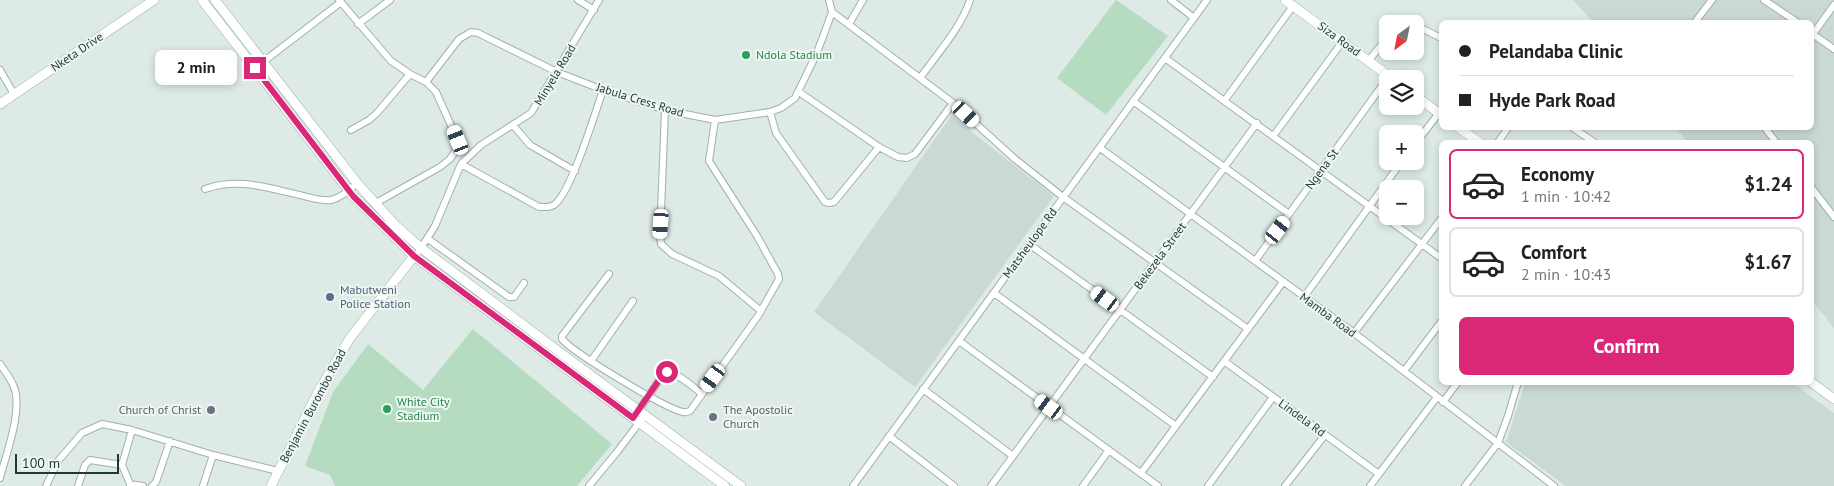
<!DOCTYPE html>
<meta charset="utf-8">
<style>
:root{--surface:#fff;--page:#f6f6f6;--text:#222;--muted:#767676;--line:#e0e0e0;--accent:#db2777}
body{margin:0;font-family:"PT Sans",sans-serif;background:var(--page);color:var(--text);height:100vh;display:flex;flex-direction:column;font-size:19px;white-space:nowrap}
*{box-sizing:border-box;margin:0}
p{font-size:16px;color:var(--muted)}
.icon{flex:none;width:28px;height:28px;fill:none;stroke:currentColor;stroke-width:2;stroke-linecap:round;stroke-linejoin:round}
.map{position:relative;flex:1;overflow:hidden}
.panel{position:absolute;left:1439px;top:140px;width:375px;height:245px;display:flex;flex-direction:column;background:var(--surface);border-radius:8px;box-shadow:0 2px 8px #0003}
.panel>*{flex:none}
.hud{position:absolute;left:1439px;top:20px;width:375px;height:110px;border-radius:8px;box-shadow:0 2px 8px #0003;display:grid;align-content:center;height:110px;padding:0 20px;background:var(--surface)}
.needle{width:32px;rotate:212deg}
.controls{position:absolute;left:1379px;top:15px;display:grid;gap:10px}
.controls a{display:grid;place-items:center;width:45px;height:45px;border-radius:8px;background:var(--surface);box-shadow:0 2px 8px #0003;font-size:25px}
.scale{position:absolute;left:15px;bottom:12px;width:104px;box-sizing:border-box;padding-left:5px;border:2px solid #1f3933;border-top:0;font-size:14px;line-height:18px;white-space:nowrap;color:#1f3933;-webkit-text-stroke:4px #edf6f2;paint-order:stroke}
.end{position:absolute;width:22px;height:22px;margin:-11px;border:6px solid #db2777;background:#fff;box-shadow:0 0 0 2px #fff}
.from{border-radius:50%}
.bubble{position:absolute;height:35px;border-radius:8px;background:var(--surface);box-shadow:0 2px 8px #0003;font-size:16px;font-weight:700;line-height:35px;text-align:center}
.car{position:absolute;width:15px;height:30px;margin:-15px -8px;border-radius:6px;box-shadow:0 0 4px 1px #0007;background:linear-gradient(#fff 24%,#345 0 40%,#fff 0 76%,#345 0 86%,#fff 0)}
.hud b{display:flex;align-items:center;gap:18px;height:48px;font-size:19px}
.hud b+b{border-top:1px solid var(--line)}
.hud i{width:12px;height:12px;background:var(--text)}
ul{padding:9px 0 0;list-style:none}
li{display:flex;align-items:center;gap:15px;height:70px;margin:0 10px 8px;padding:0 10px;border:2px solid var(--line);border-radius:8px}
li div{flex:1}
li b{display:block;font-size:19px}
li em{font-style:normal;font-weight:700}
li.on{border-color:var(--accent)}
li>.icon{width:45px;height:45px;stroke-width:1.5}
.primary-button{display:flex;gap:10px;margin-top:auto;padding:10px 20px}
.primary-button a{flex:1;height:58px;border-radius:8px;background:var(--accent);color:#fff;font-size:20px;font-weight:700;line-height:58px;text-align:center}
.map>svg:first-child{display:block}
</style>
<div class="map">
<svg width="1834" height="486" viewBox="0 0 1834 486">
<rect width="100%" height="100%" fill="#ddeae5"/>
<path fill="#cbd9d4" d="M1573 0H1834V328L1811 299V142H1687L1676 128H1811V22H1593Z
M951 116 1054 196 915 387 814 312Z
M1525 383H1792L1834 413V486H1566L1506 442Z"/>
<path fill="#b5dcc1" d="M1116 0 1168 36 1106 115 1057 78Z
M473 329 612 444 577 486H335L330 475 305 466 333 392 368 344 423 390Z"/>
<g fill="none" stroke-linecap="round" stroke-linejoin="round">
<g stroke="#a0b1ac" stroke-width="8">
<path id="street" d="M339 0 391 61 410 74 426 82 436 92 458 141 456 150 450 159 440 167 374 204
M578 0 594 10
M1171 0 1194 18
M1764 0 1797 22
M832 12 953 103 1015 159 1063 197 1248 329
M1695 22 1712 0
M358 24 390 0
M849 24 863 0
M1401 24H1412
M1415 25 1441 38
M1811 33 1834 49
M1813 34 1834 5
M1165 58 1441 258
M1369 60 1388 37
M255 68 341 2
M0 70 14 94
M920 78C937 54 961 28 970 0
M426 82 459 39 471 32 478 33 557 72 603 90 665 110 715 120 770 112 781 108 795 98 816 55 824 34 832 12 829 0
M799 92 879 147 898 157 907 158 915 154 953 103
M1225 100 1293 6
M1133 101 1289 214
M665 110 660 236 661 244 672 254 719 276 761 311
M770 112 776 133 825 202 829 203 834 202 879 147
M513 125 530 145 575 171
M1573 128 1594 142
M1765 128 1776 142
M351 130 369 120 377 113 410 74
M1274 135 1343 41
M1498 142 1508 128
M1415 144 1439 113
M1100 148 1354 333 1554 486
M461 164 539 207C544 207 549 208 554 205 571 193 595 113 603 90
M1811 187 1834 217
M205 189C239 177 267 188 300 195 310 198 321 201 331 200 340 198 350 190 357 183
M428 239 509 297H514L524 283
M1029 244 1213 377
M419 251 435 226 461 164 481 145 531 113 599 0
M1255 261 1389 76
M609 274 562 336V339C572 352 666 409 683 412 686 413 687 412 690 411L758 316 779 279 778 274 757 236 709 161 715 120
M994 293 1176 426
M1304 297 1402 161
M1354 333 1441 219
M959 341 1158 486
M591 361 633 301
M1224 361 1379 474
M0 364C5 371 11 379 14 387 23 411 6 454 0 478
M1404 371 1441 322
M923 389 1013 456
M1443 402 1458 382
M637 413 664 373C674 369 693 387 702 394
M889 436 954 486
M122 465 130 484
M1141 473 1283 282
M46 486 58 461 82 433 102 424 132 430 213 455 278 471
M78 486 85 465 90 460 122 465 132 430
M130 486V484L143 486
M152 486 156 482 170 441
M203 486 213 455
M589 486 617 452 642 419
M853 486 1207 0
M991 486 1257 123
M1083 486 1109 450
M1208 486 1273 397
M1285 486 1325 435
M1370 486 1437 397
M1465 486 1498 443 1508 416 1518 382"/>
</g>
<g stroke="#9cb5ad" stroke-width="10">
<path id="secondary" d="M202 0 353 196 414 256 725 486
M215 0 357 183 396 226 421 248 554 348 741 486
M1285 0 1393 79
M1415 95 1441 115
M0 104 154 0
M1459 128 1479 142
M1811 382 1834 399
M271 486 318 392 350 338 414 256"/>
</g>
<use href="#street" stroke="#fff" stroke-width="6"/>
<use href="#secondary" stroke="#fff" stroke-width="9"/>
</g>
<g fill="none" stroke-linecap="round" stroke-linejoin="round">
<path stroke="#db2777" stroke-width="6" d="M255 68 353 196 414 256 633 418 664 373 667 372"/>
</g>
<g fill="#2e9e5b" stroke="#edf6f2" stroke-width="2">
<circle cx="746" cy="55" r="5"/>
<circle cx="387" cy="409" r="5"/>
</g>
<circle fill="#5c6f8a" stroke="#edf6f2" stroke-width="2" cx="330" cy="297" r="5"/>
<g fill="#6b7280" stroke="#edf6f2" stroke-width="2">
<circle cx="211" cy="410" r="5"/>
<circle cx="713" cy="417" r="5"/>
</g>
<g text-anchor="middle" stroke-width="4" stroke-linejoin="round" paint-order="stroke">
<g font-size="12" fill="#1f3933" stroke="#edf6f2">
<text transform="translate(1339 39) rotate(36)" y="4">Siza Road</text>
<text transform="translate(77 52) rotate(-34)" y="4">Nketa Drive</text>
<text transform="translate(555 75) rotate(-59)" y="4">Minyela Road</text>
<text transform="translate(640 100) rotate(17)" y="4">Jabula Cress Road</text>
<text transform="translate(1322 169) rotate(-54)" y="4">Ngena St</text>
<text transform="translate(1030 243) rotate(-54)" y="4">Matsheulope Rd</text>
<text transform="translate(1160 256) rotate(-54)" y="4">Bekezela Street</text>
<text transform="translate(1328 315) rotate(36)" y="4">Mamba Road</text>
<text transform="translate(313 406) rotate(-62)" y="4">Benjamin Burombo Road</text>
<text transform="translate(1302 418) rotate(36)" y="4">Lindela Rd</text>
</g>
<g font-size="12" fill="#27864d" stroke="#edf6f2" text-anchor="start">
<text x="756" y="59">Ndola Stadium</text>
<text x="397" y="406">White City<tspan x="397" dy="14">Stadium</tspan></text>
</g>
<g font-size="12" fill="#4e5e75" stroke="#edf6f2" text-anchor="start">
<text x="340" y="294">Mabutweni<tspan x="340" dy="14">Police Station</tspan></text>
</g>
<g font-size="12" fill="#5b616d" stroke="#edf6f2" text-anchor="end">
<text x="201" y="414">Church of Christ</text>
<text x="723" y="414" text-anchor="start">The Apostolic<tspan x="723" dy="14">Church</tspan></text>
</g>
</g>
</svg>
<div class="controls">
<a><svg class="needle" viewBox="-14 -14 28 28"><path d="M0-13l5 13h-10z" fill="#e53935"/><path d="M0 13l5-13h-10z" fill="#767676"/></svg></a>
<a><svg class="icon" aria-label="layers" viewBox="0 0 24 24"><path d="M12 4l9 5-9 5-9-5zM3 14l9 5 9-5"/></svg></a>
<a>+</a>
<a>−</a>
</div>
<div class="scale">100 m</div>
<i class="end from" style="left:667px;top:372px"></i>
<i class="end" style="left:255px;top:68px"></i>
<div class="bubble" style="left:155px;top:50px;width:82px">2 min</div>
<i class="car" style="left:966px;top:114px;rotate:133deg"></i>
<i class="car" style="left:458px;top:140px;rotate:338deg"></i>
<i class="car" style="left:661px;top:224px;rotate:184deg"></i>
<i class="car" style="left:1278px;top:230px;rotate:37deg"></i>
<i class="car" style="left:1105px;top:299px;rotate:306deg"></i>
<i class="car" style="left:713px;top:378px;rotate:216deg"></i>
<i class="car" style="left:1049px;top:407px;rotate:306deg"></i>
<div class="hud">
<b><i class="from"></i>Pelandaba Clinic</b>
<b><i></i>Hyde Park Road</b>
</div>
<section class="panel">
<ul>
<li class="on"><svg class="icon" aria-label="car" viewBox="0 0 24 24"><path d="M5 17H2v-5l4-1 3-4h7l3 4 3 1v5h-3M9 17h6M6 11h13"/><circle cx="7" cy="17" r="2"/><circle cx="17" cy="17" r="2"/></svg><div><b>Economy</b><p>1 min · 10:42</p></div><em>$1.24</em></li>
<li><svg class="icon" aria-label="car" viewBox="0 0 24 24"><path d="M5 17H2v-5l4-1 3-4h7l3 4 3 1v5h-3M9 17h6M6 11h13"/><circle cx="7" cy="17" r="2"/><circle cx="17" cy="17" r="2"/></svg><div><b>Comfort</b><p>2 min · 10:43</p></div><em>$1.67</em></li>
</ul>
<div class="primary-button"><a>Confirm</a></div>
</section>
</div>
